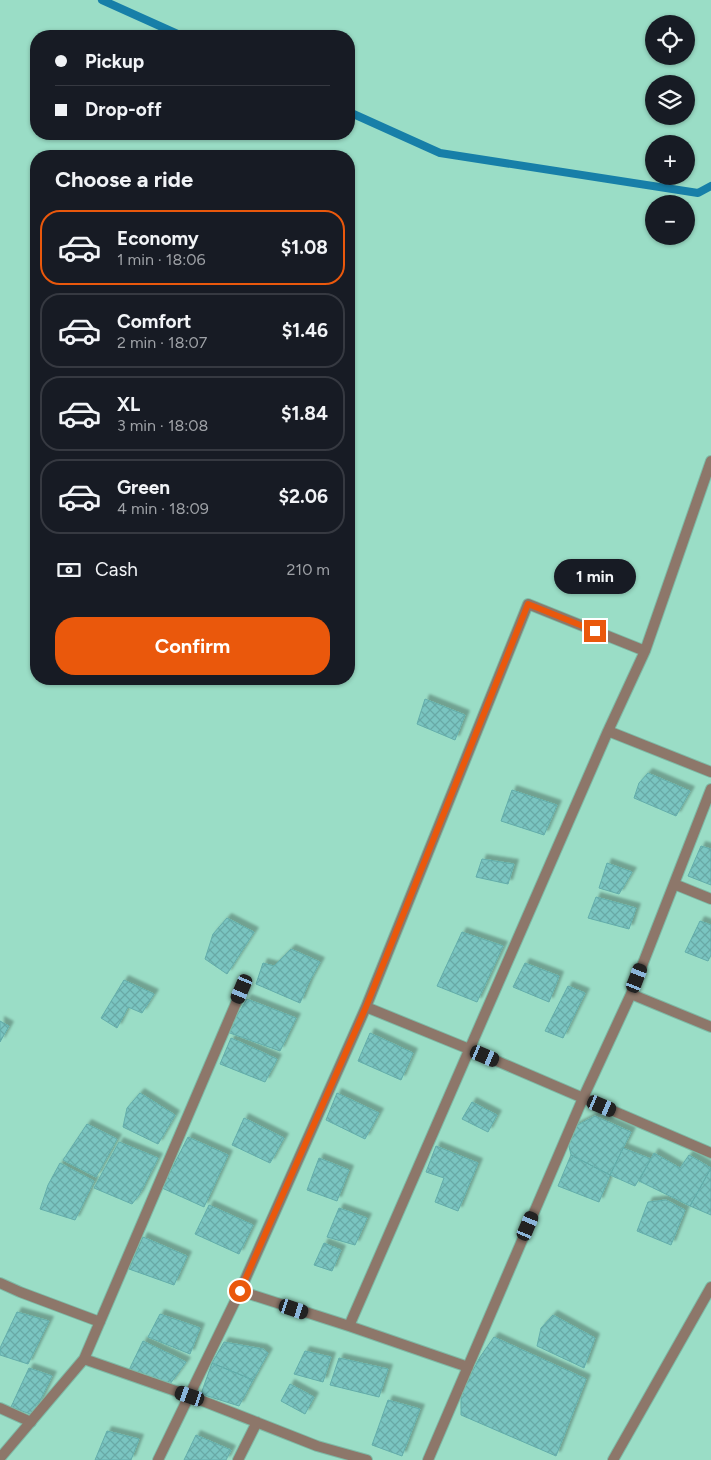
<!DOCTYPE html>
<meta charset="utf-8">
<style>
:root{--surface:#171b24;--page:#20242c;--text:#f1f3f6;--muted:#9ea1a6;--line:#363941;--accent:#ea580c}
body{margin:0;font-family:Figtree,sans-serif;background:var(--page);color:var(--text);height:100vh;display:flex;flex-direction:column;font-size:19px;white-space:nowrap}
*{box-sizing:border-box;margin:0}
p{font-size:16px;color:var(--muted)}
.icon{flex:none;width:28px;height:28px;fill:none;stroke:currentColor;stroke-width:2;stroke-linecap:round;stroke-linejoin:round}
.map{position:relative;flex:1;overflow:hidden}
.details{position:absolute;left:30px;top:150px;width:325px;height:535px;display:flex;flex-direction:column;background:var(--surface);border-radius:20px;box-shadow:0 1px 4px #0004}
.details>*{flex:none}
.top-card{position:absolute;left:30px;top:30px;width:325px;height:110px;border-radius:20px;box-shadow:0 1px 4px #0004;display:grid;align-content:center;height:110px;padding:0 25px;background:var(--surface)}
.fabs{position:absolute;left:645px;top:15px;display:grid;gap:10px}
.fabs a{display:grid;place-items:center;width:50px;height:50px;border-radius:50%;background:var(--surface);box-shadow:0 1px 4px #0004;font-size:25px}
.end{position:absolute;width:22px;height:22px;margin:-11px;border:6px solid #ea580c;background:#fff;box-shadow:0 0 0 2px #fff}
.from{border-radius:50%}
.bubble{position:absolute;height:35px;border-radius:18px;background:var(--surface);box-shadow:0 1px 4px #0004;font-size:16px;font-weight:700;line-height:35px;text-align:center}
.car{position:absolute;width:15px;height:30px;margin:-15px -8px;border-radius:6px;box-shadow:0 0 4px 1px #0007;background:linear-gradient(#222 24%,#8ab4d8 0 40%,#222 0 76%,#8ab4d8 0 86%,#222 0)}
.top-card b{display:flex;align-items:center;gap:18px;height:48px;font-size:19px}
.top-card b+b{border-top:1px solid var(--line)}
.top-card i{width:12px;height:12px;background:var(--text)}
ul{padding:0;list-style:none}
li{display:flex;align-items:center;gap:15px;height:75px;margin:0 10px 8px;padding:0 15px;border:2px solid var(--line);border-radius:20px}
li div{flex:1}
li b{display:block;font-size:19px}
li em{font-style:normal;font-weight:700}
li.current{border-color:var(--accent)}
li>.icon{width:45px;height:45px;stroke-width:1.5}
h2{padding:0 25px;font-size:22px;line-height:60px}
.pay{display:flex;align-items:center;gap:12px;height:55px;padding:0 25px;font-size:19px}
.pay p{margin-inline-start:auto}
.cta{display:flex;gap:10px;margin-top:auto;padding:10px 25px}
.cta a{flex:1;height:58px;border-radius:20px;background:var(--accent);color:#fff;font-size:20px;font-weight:700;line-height:58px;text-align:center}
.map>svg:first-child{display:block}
</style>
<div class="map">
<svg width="711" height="1460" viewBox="0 0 711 1460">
<defs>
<pattern id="building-cross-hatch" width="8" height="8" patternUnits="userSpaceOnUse" patternTransform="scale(1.25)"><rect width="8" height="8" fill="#7ac5c1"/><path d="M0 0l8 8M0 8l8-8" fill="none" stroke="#68a9a6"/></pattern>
<filter id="shadow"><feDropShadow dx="4.5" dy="-4.5" stdDeviation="1" flood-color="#0004"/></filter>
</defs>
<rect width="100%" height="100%" fill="#9addc6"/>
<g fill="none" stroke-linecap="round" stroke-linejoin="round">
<path stroke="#177fa8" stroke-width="8" d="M102 0 182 36
M349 112 440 153 698 193 711 186"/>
</g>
<path fill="url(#building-cross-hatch)" stroke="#63adaa" filter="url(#shadow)" d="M425 699 465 715 455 740 417 724Z
M648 773 690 791 676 816 634 798 639 783Z
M512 790 557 805 544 835 501 821Z
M701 846 711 849V885L688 876Z
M482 859 514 864 508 884 476 877Z
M607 863 632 872 619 894 599 888Z
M596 897 636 908 629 929 588 918Z
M227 918 254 932 227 974 205 959 213 934Z
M700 921 711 925V955L708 961 685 952Z
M462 932 503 946 477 1002 437 986Z
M291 949 320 962 309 982 300 1003 256 984 263 963 274 966Z
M525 963 559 976 549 1002 513 987Z
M124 980 154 994 142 1013 128 1007 117 1028 101 1018Z
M568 986 585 993 563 1038 545 1031Z
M247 999 296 1018 280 1051 227 1032Z
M0 1021 9 1026 0 1042Z
M370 1033 413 1053 401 1080 358 1061Z
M231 1038 277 1059 265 1082 220 1064Z
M140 1093 175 1115 158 1144 123 1127 127 1108Z
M337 1093 379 1113 365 1139 326 1120Z
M472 1102 497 1115 488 1132 462 1119Z
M595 1116 631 1132 610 1175 571 1155 568 1142 574 1127Z
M244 1118 284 1138 270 1163 232 1145Z
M87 1124 117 1139 96 1177 63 1160Z
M188 1137 228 1155 204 1207 162 1188Z
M119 1142 158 1158 139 1195 132 1204 94 1188Z
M436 1146 478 1163 458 1211 435 1202 444 1178 426 1172Z
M623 1148 651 1159 635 1186 610 1175Z
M654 1153 680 1168 689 1155 711 1168 690 1206 639 1181Z
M571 1155 610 1175 599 1202 558 1186Z
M319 1158 349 1170 337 1201 307 1190Z
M60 1163 94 1181 75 1220 40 1209 48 1185Z
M711 1168V1215L690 1206Z
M666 1200 685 1210 671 1245 637 1231 648 1202Z
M209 1205 253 1225 239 1254 195 1234Z
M339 1208 367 1218 355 1245 327 1237Z
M143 1237 187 1256 174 1285 129 1269Z
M324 1243 341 1250 332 1271 314 1265Z
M17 1312 49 1321 28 1364 0 1355V1348Z
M160 1314 200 1328 190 1354 148 1337Z
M553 1315 595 1338 584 1368 537 1346 541 1328Z
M494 1337 586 1379 556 1456 461 1415V1393L480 1357Z
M143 1341 186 1362 170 1384 129 1370Z
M224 1342 263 1349 268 1353 253 1380 212 1363Z
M305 1351 331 1357 323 1382 294 1374Z
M339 1358 388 1369 379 1397 330 1385Z
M212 1363 253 1380 239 1406 201 1394Z
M29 1368 52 1376 33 1415 11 1407Z
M290 1384 314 1397 305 1414 281 1401Z
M388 1400 420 1409 402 1456 372 1445Z
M107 1431 139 1439 131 1460H95Z
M196 1435 231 1450 226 1460H184Z"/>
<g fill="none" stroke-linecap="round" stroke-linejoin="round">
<g stroke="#7ebaa6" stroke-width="12">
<path id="service" d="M0 1408 31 1422"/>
</g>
<g stroke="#7ebaa6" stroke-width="12">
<path id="minor" d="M608 731 711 772
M674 884 711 899
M631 994 711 1027
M366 1007 469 1049 711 1153
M0 1283 20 1292 100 1322
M240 1291 349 1326 468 1367
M349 1326 608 731 645 651 711 461
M84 1359 190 1396 317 1446 367 1460
M0 1458 84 1359 242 989
M158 1460 240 1291 366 1007 528 604 645 651
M238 1460 257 1422
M428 1460 583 1098 631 994 711 789
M613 1460 711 1287"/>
</g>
<use href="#service" stroke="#8d776a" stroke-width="10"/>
<use href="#minor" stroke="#8d776a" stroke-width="10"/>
</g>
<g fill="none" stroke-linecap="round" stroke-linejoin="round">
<path stroke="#ea580c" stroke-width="6" d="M240 1291 366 1007 528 604 595 631"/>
</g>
</svg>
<div class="fabs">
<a><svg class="icon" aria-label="locate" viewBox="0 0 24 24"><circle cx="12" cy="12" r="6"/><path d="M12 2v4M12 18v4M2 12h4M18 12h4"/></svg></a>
<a><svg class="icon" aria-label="layers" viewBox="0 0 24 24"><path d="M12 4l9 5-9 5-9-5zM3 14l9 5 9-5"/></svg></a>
<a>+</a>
<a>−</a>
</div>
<i class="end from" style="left:240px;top:1291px"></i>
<i class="end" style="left:595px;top:631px"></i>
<div class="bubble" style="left:554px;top:559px;width:82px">1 min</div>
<i class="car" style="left:637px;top:978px;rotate:21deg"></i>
<i class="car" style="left:242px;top:989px;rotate:203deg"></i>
<i class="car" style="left:485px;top:1056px;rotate:113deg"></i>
<i class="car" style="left:602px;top:1106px;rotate:113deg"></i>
<i class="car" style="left:528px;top:1226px;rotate:23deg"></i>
<i class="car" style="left:294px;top:1309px;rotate:108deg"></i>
<i class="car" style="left:190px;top:1396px;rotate:289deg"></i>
<div class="top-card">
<b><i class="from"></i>Pickup</b>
<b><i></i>Drop-off</b>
</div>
<section class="details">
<h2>Choose a ride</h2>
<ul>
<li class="current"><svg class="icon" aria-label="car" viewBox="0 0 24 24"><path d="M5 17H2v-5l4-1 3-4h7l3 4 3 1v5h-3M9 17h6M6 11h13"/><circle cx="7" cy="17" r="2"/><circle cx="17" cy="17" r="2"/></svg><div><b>Economy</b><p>1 min · 18:06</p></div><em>$1.08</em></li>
<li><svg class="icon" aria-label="car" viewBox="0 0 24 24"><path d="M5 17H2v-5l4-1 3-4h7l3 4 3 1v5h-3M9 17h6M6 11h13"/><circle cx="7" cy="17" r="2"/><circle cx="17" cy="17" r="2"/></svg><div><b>Comfort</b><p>2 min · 18:07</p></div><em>$1.46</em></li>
<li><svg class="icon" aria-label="car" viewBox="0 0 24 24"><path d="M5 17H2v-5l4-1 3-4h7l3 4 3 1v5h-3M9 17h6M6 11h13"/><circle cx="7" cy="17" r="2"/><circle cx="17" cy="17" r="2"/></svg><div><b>XL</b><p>3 min · 18:08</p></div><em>$1.84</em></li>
<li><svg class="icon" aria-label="car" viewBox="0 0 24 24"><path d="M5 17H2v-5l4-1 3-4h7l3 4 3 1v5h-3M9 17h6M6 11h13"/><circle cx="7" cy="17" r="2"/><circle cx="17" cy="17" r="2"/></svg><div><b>Green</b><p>4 min · 18:09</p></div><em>$2.06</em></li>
</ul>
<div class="pay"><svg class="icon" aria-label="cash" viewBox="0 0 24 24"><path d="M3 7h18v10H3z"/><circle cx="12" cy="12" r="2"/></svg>Cash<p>210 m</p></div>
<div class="cta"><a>Confirm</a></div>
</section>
</div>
